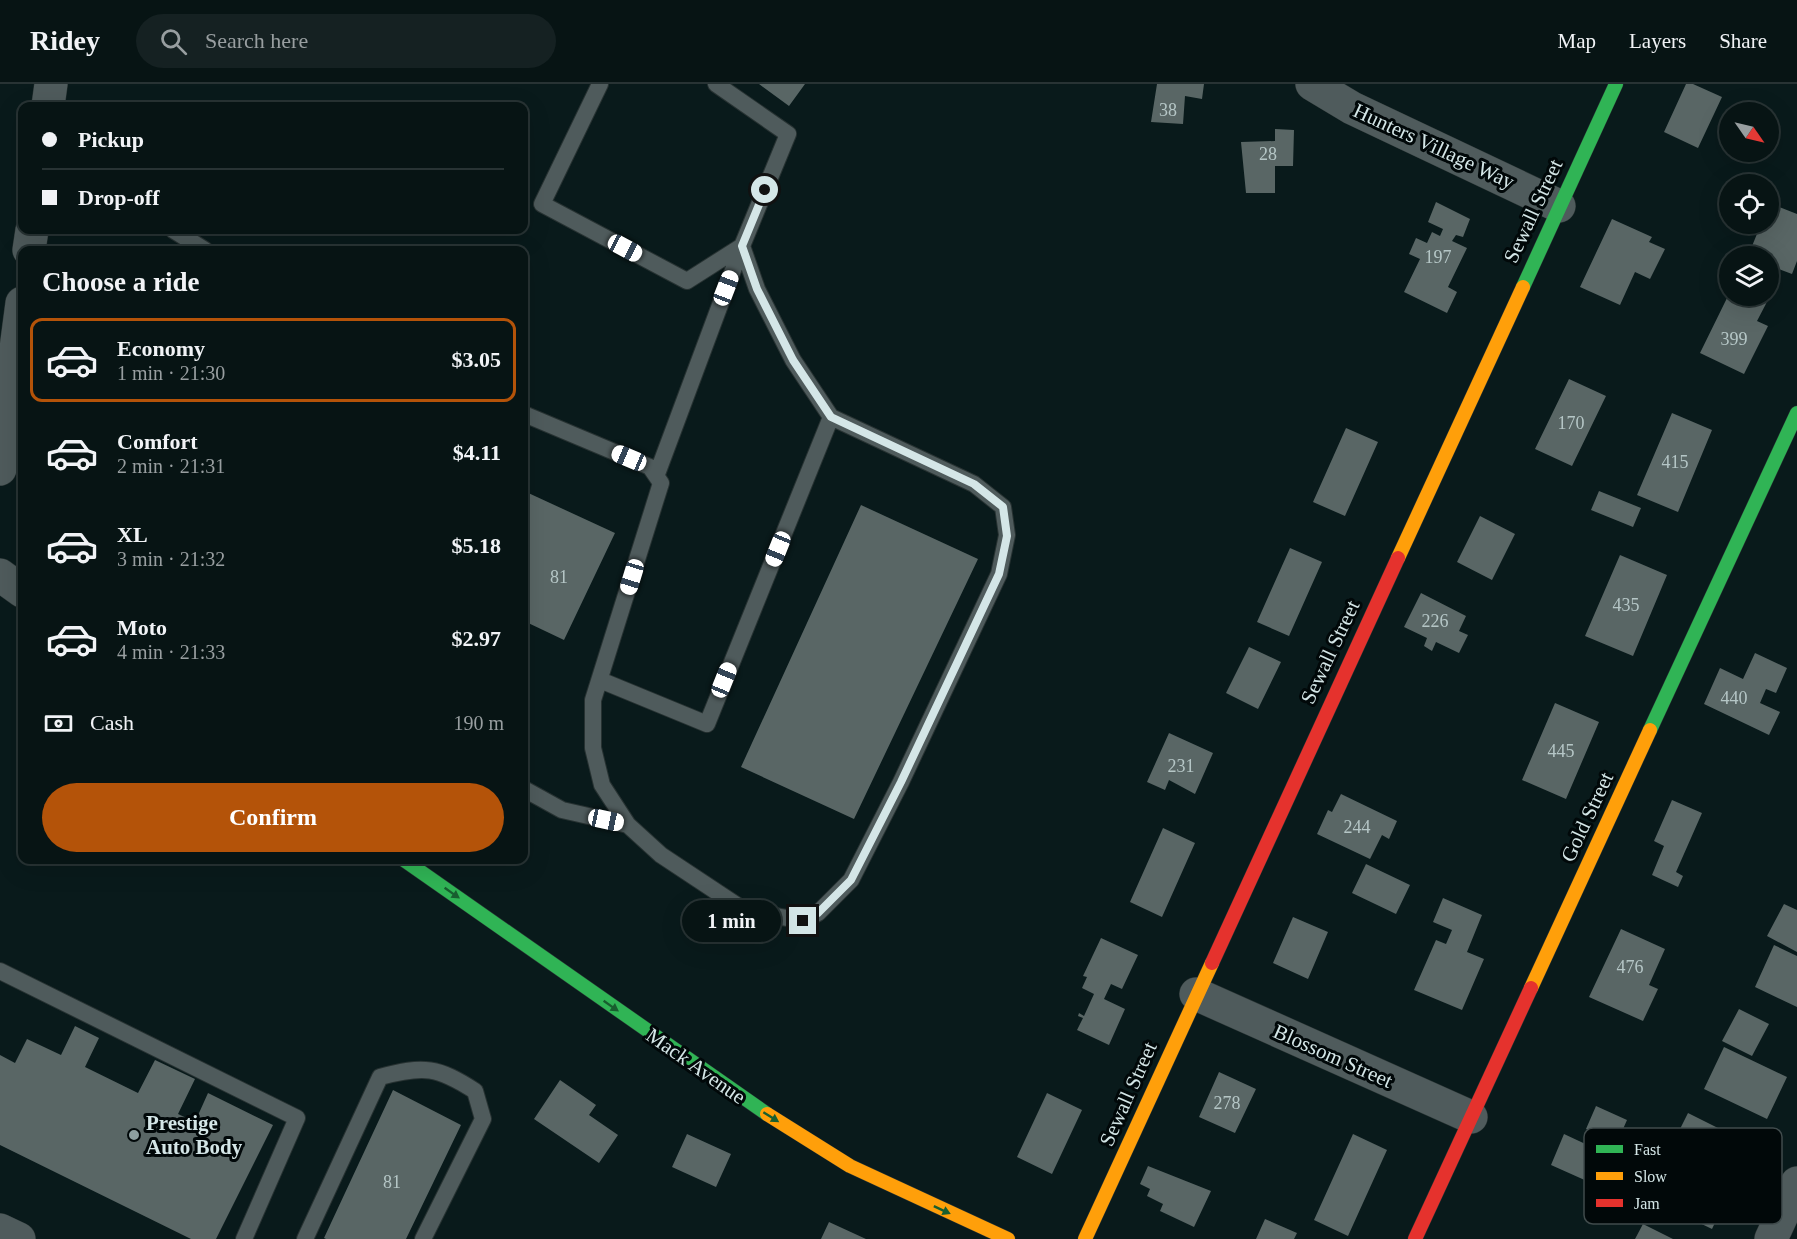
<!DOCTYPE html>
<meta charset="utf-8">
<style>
:root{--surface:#071414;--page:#152122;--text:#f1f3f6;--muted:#989ea0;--line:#283334;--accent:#b45309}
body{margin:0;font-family:"Times New Roman",serif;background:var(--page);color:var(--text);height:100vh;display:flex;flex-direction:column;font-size:22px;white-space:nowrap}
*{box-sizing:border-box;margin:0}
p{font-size:20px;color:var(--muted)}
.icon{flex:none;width:33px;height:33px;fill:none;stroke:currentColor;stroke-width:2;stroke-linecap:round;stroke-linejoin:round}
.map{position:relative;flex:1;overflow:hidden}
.side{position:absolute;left:18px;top:162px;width:510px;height:618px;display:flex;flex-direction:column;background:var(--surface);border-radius:12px;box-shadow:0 6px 24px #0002,0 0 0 2px var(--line)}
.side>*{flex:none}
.top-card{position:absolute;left:18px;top:18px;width:510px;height:132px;border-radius:12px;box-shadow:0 6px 24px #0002,0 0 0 2px var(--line);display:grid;align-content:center;height:132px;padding:0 24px;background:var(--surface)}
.needle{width:39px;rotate:124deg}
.fabs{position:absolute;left:1719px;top:18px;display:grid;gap:12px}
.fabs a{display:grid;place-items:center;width:60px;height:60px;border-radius:50%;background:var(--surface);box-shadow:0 6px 24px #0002,0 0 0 2px var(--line);font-size:30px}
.end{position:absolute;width:27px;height:27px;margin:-14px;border:8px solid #d4e6e7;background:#111;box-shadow:0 0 0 3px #111}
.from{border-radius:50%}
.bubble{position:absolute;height:42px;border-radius:21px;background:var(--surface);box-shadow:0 6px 24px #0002,0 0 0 2px var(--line);font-size:20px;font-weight:800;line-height:42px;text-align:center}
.car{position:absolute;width:18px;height:36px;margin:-18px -9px;border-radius:8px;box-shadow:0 0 4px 2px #0007;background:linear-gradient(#fff 24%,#345 0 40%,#fff 0 76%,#345 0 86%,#fff 0)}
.top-card b{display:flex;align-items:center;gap:21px;height:57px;font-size:22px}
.top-card b+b{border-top:2px solid var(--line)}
.top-card i{width:15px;height:15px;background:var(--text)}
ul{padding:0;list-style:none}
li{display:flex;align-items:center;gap:18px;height:84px;margin:0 12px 9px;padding:0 12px;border:3px solid transparent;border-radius:12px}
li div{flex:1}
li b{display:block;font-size:22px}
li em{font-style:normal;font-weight:800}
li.active{border-color:var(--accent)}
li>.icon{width:54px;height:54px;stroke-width:1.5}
h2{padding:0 24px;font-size:27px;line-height:72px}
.pay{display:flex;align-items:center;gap:15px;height:66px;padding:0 24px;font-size:22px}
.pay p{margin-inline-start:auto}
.primary-button{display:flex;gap:12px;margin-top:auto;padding:12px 24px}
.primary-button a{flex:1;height:69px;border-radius:36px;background:var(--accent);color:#fff;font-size:24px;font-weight:800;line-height:69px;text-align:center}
header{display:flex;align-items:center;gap:36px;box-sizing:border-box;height:84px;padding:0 30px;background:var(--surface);border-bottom:2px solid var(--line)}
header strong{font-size:28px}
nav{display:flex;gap:33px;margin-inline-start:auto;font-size:21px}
.search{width:420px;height:54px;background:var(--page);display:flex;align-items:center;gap:15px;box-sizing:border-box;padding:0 21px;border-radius:33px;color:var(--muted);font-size:22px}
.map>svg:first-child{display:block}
</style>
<header>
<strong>Ridey</strong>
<div class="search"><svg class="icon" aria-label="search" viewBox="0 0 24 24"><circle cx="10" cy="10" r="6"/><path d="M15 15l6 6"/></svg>Search here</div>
<nav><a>Map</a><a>Layers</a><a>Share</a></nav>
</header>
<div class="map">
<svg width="1797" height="1155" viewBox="0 0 1797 1155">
<rect width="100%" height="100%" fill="#091a1b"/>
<path fill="#596665" d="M759 0H805L789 22Z
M1157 0H1204L1202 15 1185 12 1183 40 1151 38Z
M1686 0H1693L1722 13 1698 64 1664 48Z
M1275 45 1294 46 1293 82H1275V109H1246L1241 58 1275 57Z
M1436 118 1470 135 1463 153 1456 151 1452 157 1467 164 1448 203 1457 208 1447 229 1404 208 1420 175 1409 170 1416 154 1427 159 1432 148 1440 152 1443 145 1428 138Z
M1769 119 1797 130V177L1792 190 1768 181V172H1748L1761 140H1768Z
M1612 135 1652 153 1649 158 1665 165 1650 195 1635 188 1620 221 1580 203Z
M1728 212 1769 214 1757 237 1768 242 1744 290 1700 269Z
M1569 295 1606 312 1572 382 1535 365Z
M1672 329 1712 346 1678 428 1637 411Z
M1346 344 1378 358 1345 432 1313 418Z
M524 407 615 449 564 556 524 537Z
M1599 407 1641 424 1633 443 1591 426Z
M861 421 978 475 854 735 741 683Z
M1480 432 1515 450 1492 496 1457 478Z
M1290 464 1322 478 1289 552 1257 538Z
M1620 471 1667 491 1633 572 1585 552Z
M1421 509 1466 532 1459 547 1468 551 1459 569 1436 558 1432 567 1424 562 1427 554 1404 543Z
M1249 563 1281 578 1258 625 1226 609Z
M1755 569 1787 584 1776 609 1766 605 1760 619 1780 628 1769 651 1704 620 1720 584 1743 595Z
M1555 619 1599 638 1566 715 1522 696Z
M1169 649 1213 669 1195 710 1169 696 1165 706 1147 698Z
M1341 710 1397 737 1389 755 1382 751 1370 775 1317 750 1328 726 1332 728Z
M1672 716 1702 729 1676 788 1683 792 1678 803 1652 791 1664 762 1654 757Z
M1163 744 1195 759 1162 833 1130 818Z
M1366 780 1410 801 1396 830 1352 809Z
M1443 814 1482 831 1467 868 1484 875 1462 926 1414 906 1436 856 1446 860 1452 846 1433 838Z
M1784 820 1797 826V868L1767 852Z
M1293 833 1328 848 1308 895 1273 879Z
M1621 845 1665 865 1649 901 1658 905 1643 937 1589 913Z
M1101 854 1138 871 1122 905 1111 900 1104 915 1125 925 1109 961 1077 946 1083 934 1078 932 1079 929 1084 932 1094 910 1082 904 1087 893 1083 892Z
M1774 861 1797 872V923L1755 903Z
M1739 925 1769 940 1752 972 1722 957Z
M75 942 99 954 85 983 138 1009 155 976 195 995 178 1030 195 1038 208 1009 273 1041 216 1155H191L0 1061V971L15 979 27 955 61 971Z
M1724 963 1787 993 1767 1035 1704 1005Z
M1219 988 1256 1005 1235 1049 1199 1033Z
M560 996 596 1021 589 1031 618 1051 599 1079 534 1035Z
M393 1006 461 1041 406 1155H326L324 1154Z
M1047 1009 1082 1026 1052 1090 1017 1073Z
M1596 1022 1627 1036 1598 1102 1551 1081 1564 1050 1594 1064 1600 1051 1586 1045Z
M1688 1029 1718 1044 1701 1076 1672 1061Z
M687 1050 731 1070 716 1103 672 1083Z
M1353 1050 1387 1066 1348 1152 1314 1136Z
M1669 1073 1732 1103 1712 1145 1650 1115Z
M1148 1082 1211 1107 1194 1143 1160 1127 1163 1120 1147 1112 1150 1105 1140 1100Z
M1265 1135 1297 1149 1294 1155H1256Z
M829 1138 866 1155H821Z
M1643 1140 1673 1155H1635Z"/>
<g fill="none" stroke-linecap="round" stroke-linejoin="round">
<g stroke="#273232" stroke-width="18">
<path id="lane" d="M600 0 542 120 687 197 742 162
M173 146 205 166
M524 330 650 383 661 399 593 616V664L602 701 628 741 661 771 744 826 803 837 818 829 851 796 901 698 999 490 1007 451 1003 423 974 400 831 333 793 276 757 205 742 162
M657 390 742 162 788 50 716 0
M600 596 707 640 831 333
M524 705 562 726 628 741
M0 887 297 1034 244 1155
M305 1155 380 993C424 981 438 983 475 1007L483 1035 423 1155"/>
</g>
<g stroke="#273232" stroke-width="34">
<path id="street" d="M1312 0 1352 24 1559 122
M48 22 51 0
M29 166 32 146
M0 385 22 219
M0 491 22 507
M1196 910 1471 1033
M0 1146 19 1155
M1771 1155 1797 1099"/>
</g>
<g stroke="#273232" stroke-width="15">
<path id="fast" d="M1523 203 1616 0
M1650 646 1797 329
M404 776 767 1030"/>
</g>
<g stroke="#273232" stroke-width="15">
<path id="slow" d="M1398 474 1523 203
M1531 904 1650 646
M767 1030 850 1082 1008 1155
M1085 1155 1212 879"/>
</g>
<g stroke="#273232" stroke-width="15">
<path id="jam" d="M1212 879 1398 474
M1415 1155 1531 904"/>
</g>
<use href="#lane" stroke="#4f5b5c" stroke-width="16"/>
<use href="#street" stroke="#4f5b5c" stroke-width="33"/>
<use href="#fast" stroke="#30b455" stroke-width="14"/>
<use href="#slow" stroke="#ff9f0a" stroke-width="14"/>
<use href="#jam" stroke="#e5322d" stroke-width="14"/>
</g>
<defs><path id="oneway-solid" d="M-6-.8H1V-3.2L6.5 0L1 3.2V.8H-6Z" transform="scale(1.5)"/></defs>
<g fill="#185e2f">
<use href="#oneway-solid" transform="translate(452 809) rotate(35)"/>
<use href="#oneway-solid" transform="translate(611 922) rotate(35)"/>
<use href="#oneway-solid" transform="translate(771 1033) rotate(32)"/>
<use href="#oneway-solid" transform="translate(942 1126) rotate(25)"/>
</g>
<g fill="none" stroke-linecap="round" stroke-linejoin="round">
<path stroke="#d4e6e7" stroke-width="8" d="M765 106 742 162 757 205 793 276 831 333 974 400 1003 423 1007 452 999 490 901 698 851 796 818 829 803 837"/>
</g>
<circle fill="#8d9fa0" stroke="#010809" stroke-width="2" cx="134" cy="1051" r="6"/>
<g text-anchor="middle" stroke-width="6" stroke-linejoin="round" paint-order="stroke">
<g font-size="18" fill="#b5c6c6">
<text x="1168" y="32">38</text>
<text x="1268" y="76">28</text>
<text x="1438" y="179">197</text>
<text x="1734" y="261">399</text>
<text x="1571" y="345">170</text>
<text x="1675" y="384">415</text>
<text x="559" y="499">81</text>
<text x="1626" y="527">435</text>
<text x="1435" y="543">226</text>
<text x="1734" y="620">440</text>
<text x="1561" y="673">445</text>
<text x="1181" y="688">231</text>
<text x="1357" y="749">244</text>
<text x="1630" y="889">476</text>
<text x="1227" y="1025">278</text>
<text x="392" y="1104">81</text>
</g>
<g font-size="21" fill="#d4e6e7" stroke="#010809">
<text transform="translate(1434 62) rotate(25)" y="7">Hunters Village Way</text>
<text transform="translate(1533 127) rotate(-65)" y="7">Sewall Street</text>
<text transform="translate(1330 568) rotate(-65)" y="7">Sewall Street</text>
<text transform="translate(1587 733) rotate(-65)" y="7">Gold Street</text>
<text transform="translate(1333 972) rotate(24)" y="7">Blossom Street</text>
<text transform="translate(696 982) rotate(35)" y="7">Mack Avenue</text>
<text transform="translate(1128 1010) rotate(-66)" y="7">Sewall Street</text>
</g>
<g font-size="21" font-weight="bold" fill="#d4e6e7" stroke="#010809" text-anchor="start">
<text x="146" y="1046">Prestige<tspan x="146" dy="24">Auto Body</tspan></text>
</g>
</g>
<rect x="1584" y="1044" width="198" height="96" rx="9" fill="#010809" stroke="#404b4c" stroke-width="1.5"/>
<rect x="1596" y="1061" width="27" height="8" fill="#30b455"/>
<rect x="1596" y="1088" width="27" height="8" fill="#ff9f0a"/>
<rect x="1596" y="1115" width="27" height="8" fill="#e5322d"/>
<g font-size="16" fill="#d4e6e7">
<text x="1634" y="1071">Fast</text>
<text x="1634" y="1098">Slow</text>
<text x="1634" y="1125">Jam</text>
</g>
</svg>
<div class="fabs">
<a><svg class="needle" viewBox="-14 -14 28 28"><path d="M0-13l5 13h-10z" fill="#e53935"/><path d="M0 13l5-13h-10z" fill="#989ea0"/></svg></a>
<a><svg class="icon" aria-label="locate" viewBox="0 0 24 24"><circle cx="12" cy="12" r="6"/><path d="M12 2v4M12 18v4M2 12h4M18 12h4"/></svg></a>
<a><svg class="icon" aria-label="layers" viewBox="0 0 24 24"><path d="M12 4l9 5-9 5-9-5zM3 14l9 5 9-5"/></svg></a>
</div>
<i class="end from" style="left:765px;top:106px"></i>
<i class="end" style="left:803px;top:837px"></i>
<div class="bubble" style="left:682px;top:816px;width:99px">1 min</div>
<i class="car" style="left:625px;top:164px;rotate:118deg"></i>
<i class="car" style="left:726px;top:204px;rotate:21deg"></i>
<i class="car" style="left:629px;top:374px;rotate:293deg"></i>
<i class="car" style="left:778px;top:465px;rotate:202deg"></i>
<i class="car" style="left:632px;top:493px;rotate:197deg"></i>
<i class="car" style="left:724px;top:596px;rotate:22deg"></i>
<i class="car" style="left:606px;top:736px;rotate:102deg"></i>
<div class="top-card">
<b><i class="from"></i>Pickup</b>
<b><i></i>Drop-off</b>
</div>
<section class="side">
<h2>Choose a ride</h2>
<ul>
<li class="active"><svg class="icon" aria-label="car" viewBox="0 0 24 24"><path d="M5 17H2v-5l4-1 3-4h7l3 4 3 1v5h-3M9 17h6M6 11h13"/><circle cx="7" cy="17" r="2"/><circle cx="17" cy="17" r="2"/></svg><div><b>Economy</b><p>1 min · 21:30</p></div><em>$3.05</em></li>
<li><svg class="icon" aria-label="car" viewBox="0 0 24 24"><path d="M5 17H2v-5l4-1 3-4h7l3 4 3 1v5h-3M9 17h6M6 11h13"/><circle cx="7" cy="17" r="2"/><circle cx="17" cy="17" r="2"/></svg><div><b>Comfort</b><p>2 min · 21:31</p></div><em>$4.11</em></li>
<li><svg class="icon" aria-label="car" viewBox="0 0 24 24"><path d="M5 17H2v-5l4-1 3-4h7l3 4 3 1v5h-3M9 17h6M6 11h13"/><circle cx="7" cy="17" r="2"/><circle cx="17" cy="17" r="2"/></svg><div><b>XL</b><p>3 min · 21:32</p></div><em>$5.18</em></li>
<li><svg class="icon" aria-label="car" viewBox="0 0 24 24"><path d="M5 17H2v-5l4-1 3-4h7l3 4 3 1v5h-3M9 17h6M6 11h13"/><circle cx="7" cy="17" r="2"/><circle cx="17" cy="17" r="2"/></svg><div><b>Moto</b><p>4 min · 21:33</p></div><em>$2.97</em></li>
</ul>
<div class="pay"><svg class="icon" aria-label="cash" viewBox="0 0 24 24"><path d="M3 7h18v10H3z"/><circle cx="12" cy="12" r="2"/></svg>Cash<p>190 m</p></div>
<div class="primary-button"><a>Confirm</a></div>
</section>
</div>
